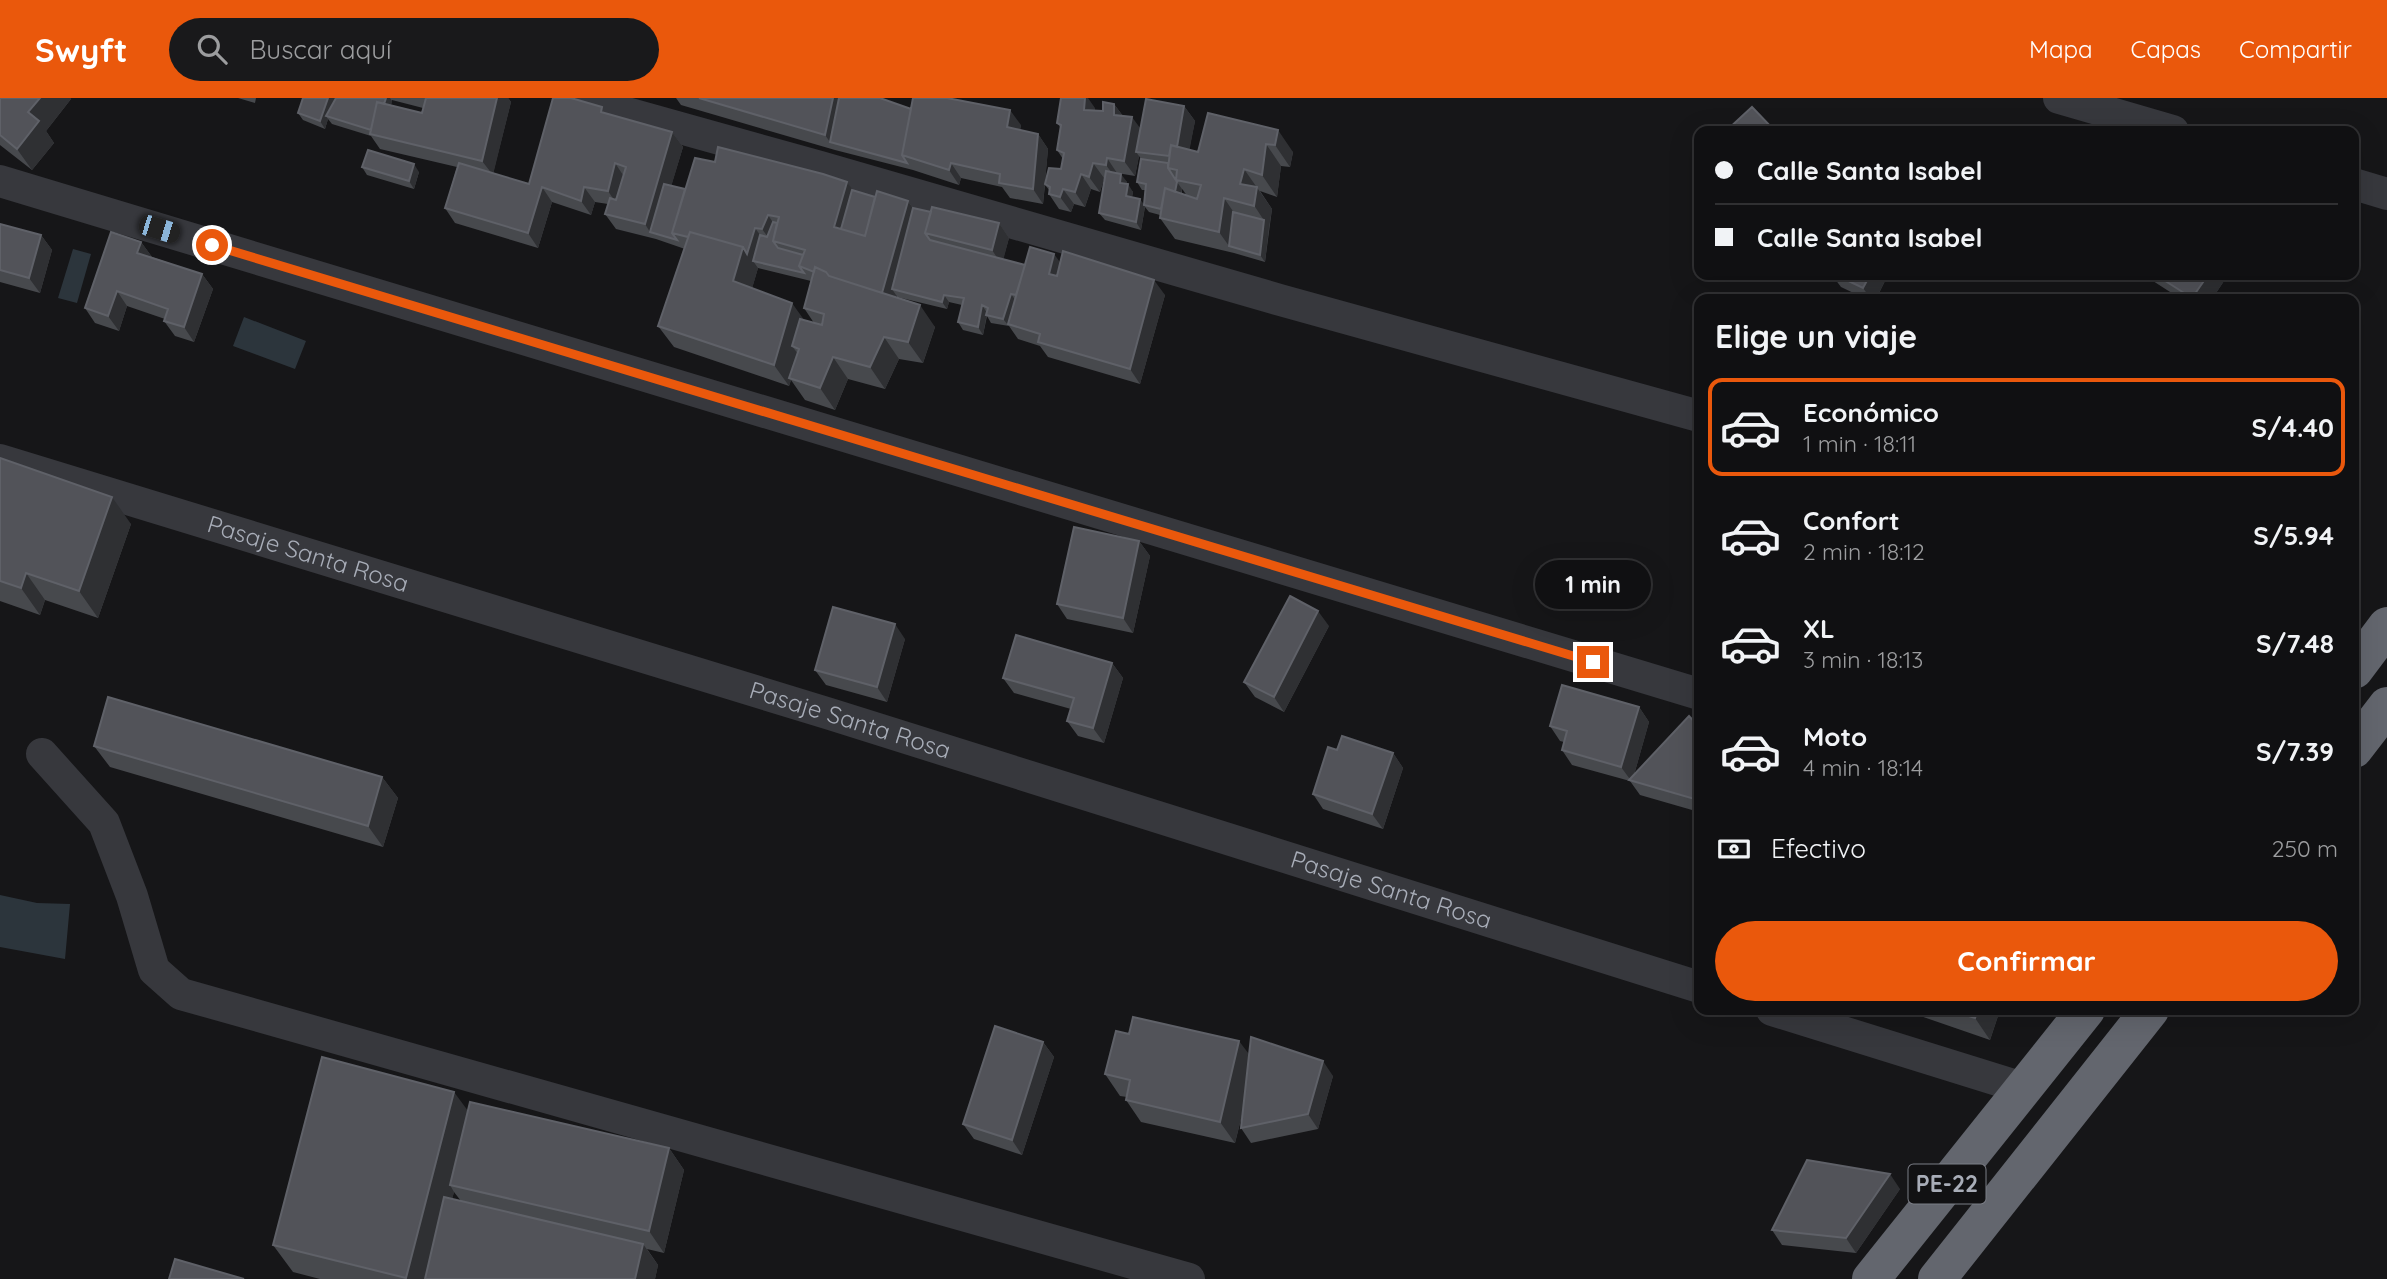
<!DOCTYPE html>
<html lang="es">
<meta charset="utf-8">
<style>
:root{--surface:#101012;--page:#19191b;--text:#f1f3f6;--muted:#9c9d9f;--line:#303032;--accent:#ea580c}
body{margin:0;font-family:Quicksand,sans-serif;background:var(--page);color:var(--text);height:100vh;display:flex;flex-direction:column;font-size:26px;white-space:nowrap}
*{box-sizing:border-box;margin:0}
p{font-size:23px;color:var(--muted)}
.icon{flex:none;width:38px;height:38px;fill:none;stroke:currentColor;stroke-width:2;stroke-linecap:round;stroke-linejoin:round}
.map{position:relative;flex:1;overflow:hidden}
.side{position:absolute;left:1694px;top:196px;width:665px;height:721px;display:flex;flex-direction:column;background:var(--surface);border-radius:14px;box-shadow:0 7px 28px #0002,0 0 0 2px var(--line)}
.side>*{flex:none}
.top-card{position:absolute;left:1694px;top:28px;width:665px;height:154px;border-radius:14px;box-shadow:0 7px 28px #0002,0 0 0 2px var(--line);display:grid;align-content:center;height:154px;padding:0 21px;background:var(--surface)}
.end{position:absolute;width:32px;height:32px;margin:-16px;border:9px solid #ea580c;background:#fff;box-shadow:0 0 0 4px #fff}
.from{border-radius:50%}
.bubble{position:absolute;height:49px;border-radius:24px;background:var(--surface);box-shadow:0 7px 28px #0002,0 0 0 2px var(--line);font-size:23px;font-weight:700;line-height:49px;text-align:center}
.car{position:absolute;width:21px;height:42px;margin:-21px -10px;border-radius:9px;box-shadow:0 0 5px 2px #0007;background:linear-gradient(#222 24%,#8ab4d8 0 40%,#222 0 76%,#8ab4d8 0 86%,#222 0)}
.top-card b{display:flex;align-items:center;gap:24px;height:66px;font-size:26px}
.top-card b+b{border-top:2px solid var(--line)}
.top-card i{width:18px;height:18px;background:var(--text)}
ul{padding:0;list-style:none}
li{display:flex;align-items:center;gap:21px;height:98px;margin:0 14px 10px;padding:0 7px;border:4px solid transparent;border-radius:14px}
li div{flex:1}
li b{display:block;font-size:26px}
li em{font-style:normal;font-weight:700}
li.current{border-color:var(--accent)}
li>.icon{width:63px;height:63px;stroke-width:1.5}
h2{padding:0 21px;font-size:32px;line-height:84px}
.pay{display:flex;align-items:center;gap:18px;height:77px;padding:0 21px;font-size:26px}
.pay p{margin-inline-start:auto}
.primary-button{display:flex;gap:14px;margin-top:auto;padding:14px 21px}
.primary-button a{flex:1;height:80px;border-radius:42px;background:var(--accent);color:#fff;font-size:28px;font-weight:700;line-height:80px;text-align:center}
header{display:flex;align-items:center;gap:42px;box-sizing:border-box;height:98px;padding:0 35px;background:var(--accent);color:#fff}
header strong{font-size:33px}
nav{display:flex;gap:38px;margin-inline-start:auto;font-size:24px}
.search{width:490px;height:63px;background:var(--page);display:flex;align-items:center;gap:18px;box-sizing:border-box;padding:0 24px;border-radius:38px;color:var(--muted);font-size:26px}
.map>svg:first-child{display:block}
</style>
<header>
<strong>Swyft</strong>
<div class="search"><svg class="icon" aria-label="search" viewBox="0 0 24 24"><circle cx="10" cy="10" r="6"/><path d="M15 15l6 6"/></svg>Buscar aquí</div>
<nav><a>Mapa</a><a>Capas</a><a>Compartir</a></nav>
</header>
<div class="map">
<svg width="2387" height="1181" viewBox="0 0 2387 1181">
<rect width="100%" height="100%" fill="#161618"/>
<path fill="#2c353c" d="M73 151 91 156 77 205 58 200Z
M244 219 306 243 295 271 233 248Z
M0 797 37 805 70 806 65 861 0 849Z"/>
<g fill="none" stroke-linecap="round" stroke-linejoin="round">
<g stroke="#37383d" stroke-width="32">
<path d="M573 0 820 69 1280 202 1699 318"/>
<path d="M2059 0 2173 33"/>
<path d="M0 83 1699 596"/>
<path d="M2354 86 2387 96"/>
<path id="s1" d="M0 362 830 616 1699 889"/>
<path d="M42 656 104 725 132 798 154 872 181 896 1189 1181"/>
<path d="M1772 912 2023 990"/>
</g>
<path stroke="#63666e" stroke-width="38" d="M2354 572 2387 528
M2354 651 2387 608
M1871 1181 2086 912
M1937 1181 2150 912"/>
</g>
<path fill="#47494d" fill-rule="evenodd" d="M0 0H70L71 1 46 33 54 45 32 72 0 47Z
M238 0H256L255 5Z
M336 0H508L511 4 493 75 529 86 606 16 672 34 683 49 671 88 685 91 715 64 847 84 852 92 875 99 908 103 913 110 931 114 999 125 1009 140 1003 161 1025 167 1060 165 1165 197 1140 286 1048 259 1040 248 1018 241 1009 228 991 225 987 218 983 237 963 232 958 224 962 207 949 204 947 211 897 199 896 197V199L935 229 923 265 899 261 885 291 848 281 835 312 805 302 791 282 789 288 674 249 658 228 685 151 656 141 616 131 605 116 608 106 595 104 591 117 552 104 538 150 455 125 445 110 457 69 380 51 371 38 332 26 328 21 325 31 303 22 298 15ZM392 2 423 10 422 15 391 7ZM758 170 811 183 804 210 814 225 803 222 752 190Z
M676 0H880L911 11 1021 27 1020 32 1038 36 1048 51 1045 83 1061 71 1063 61 1057 52 1061 30 1057 25 1095 10V13H1103L1114 6 1123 18 1140 30 1184 8 1195 23 1189 52 1198 54 1208 15 1293 54 1290 69 1281 68 1277 99 1260 93 1272 111 1265 164 1234 155 1175 141 1160 120V117L1149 114 1145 109 1141 132 1105 122 1099 115 1105 80H1104L1100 94 1091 91 1085 109 1074 106 1071 114 1059 111 1049 96 1050 93 1045 87 1043 106 1010 100 1002 89 961 80 959 87 913 72 835 52 681 7ZM1139 58 1141 61 1137 84 1142 92H1145L1144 106 1132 99 1133 94 1126 86 1127 84 1117 75 1135 78ZM1182 91 1183 92 1187 98 1182 96Z
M362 69 419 74 414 91 367 77Z
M0 126 41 137 52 152 40 195 0 184Z
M141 144 152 159 202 176 213 191 194 244 175 238 164 223 165 221 127 208 119 233 95 225 85 210Z
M1832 177H1888L1876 201H1866L1841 189Z
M2149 177H2228L2212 201H2181L2153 183Z
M0 360 131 426 98 520 45 502 40 517 0 503Z
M1139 443 1150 458 1133 535 1067 521 1057 506Z
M1329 528 1284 614 1255 599 1244 584Z
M905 541 887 604 826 587 815 572Z
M1112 565 1123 580 1104 645 1078 638 1067 623 1071 611 1014 595 1003 580Z
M1639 609 1649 624 1634 677 1699 629V714L1640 697 1630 683 1572 667 1562 652 1564 644 1560 643 1550 628Z
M94 648 382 679 398 700 383 749 110 669Z
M1337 652 1393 655 1403 670 1383 731 1323 711 1313 696Z
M1903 912H2000L1990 942Z
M1129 936 1249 956 1333 978 1318 1031 1251 1045 1241 1030 1242 1017 1235 1045 1141 1024 1126 1002 1127 999 1120 998 1105 976Z
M1043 944 1054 959 1022 1057 974 1041 963 1026Z
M468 1012 669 1050 684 1072 664 1155 647 1151 658 1167 655 1181H320L293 1174 273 1147ZM454 1094 461 1103 452 1101Z
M1900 1091 1856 1155 1782 1147 1772 1132Z"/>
<path fill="#2f3033" d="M40 0H70L71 1 46 33 54 45 32 72 17 51 28 14Z
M328 0H336L326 18 328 21 325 31 320 23Z
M386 0H390L392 3 383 39 377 34Z
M497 0H508L511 4 493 77 482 63Z
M833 0H846L830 44 825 37Z
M1085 0H1088L1095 10 1094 27 1084 12Z
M1114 6 1125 21 1114 17Z
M1184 8 1195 23 1184 81 1175 59Z
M1010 12 1021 27 1018 44 1007 29Z
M1132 19 1143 34 1136 54 1139 58 1135 78 1124 63Z
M1278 32 1293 54 1290 69 1275 47Z
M672 34 683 49 657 136 650 134 645 126Z
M1038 36 1048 51 1043 106 1033 91Z
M1266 46 1281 68 1277 99 1262 77Z
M1107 60 1117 75V82L1106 67Z
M615 65 625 80 618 108 608 93Z
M951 65 961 80 959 87 949 72Z
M1093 65 1104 80 1100 94 1089 79Z
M414 66 419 74 414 91 409 83Z
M1244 71 1272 111 1269 130 1240 86Z
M1081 76 1091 91 1085 109 1075 94Z
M1121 76 1127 84 1126 93 1120 85Z
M847 84 858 99 846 139 834 129Z
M1177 84 1182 91 1177 122 1172 114Z
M1128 86 1133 94 1131 105 1126 98Z
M542 89 552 104 538 150 528 135Z
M584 89 595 104 591 117 581 103Z
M1063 91 1074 106 1071 114 1060 99Z
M1224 100 1239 122 1229 148 1219 134Z
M1140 101 1145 108 1141 132 1136 124Z
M908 103 918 118 892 191 896 197 892 214 881 199Z
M768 117 778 132 773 146 762 131Z
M1264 122 1269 130 1265 164 1260 157Z
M999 125 1009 140 1002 167 992 152Z
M755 130 766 145 753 163 747 156Z
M41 137 52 152 40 195 29 180Z
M141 144 152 159 137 155Z
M743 149 758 170 748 205 733 183Z
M1054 156 1065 171 1059 191 1049 176Z
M202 176 213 191 194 244 184 229Z
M1870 177H1888L1876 201H1871L1863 190Z
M2208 177H2228L2212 201H2192Z
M1154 182 1165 197 1140 286 1130 271Z
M117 193 127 208 119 233 108 218Z
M1011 196 1016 203 1008 226 1009 228 1003 221Z
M944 197 949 204 947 211 942 204Z
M792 205 807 226 792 248 798 256 789 280 791 282 789 288 774 267Z
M920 207 935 229 923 265 908 244Z
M982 207 987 215 983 237 978 229Z
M884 239 899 261 885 291 870 269Z
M833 259 848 281 835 312 820 290Z
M112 399 131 426 98 520 79 493Z
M1139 443 1150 458 1133 535 1123 520Z
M26 475 45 502 40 517 21 490Z
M1318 513 1329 528 1284 614 1274 599Z
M895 526 905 541 887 604 877 589Z
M1112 565 1123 580 1104 645 1093 630Z
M1639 609 1649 624 1632 684 1621 669Z
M1393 655 1403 670 1383 731 1372 716Z
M382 679 398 700 383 749 368 728Z
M1978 912H2000L1990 942 1975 920Z
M1239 943 1255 964 1235 1045 1220 1024Z
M1043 944 1054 959 1022 1057 1012 1042Z
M1323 963 1333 978 1318 1031 1308 1016Z
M454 994 474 1021 450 1087 454 1094 432 1181H406Z
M669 1050 684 1072 664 1155 649 1133Z
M1890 1076 1900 1091 1856 1155 1846 1140Z
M643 1146 658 1167 655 1181H635Z"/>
<path fill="#525359" stroke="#5f6168" stroke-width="2" d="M0 0H40L28 14 39 23 17 51 0 37Z
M303 0H328L320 23 298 15Z
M336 0H386L384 6 377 4 371 32 326 18Z
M426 0H497L482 63 370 36 377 4 422 15Z
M553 0H571L602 9 601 14 672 34 645 126 605 116 610 100 616 102 626 69 615 65 608 93 584 89 581 103 542 89 528 135 445 110 459 65 529 86Z
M699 0H833L825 37Z
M839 0H880L911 11 902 57 907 65 830 44Z
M913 0H947L1010 12 1007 29 1038 36 1033 91 999 85 1000 76 951 65 949 72 902 57Z
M1061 0H1085L1084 12 1103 13V4L1114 6V17L1132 19 1124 63 1107 60 1106 67 1093 65 1089 79 1081 76 1075 94 1063 91 1060 99 1049 96 1050 89 1045 86 1049 70 1061 71 1064 55 1057 52 1061 27 1057 25Z
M1146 1 1184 8 1177 49 1171 47 1169 58 1136 54Z
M1752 9 1775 33H1726Z
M1208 15 1278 32 1275 47 1266 46 1262 77 1244 71 1240 86 1257 89 1254 108 1224 100 1219 134 1160 120 1165 90 1197 101 1201 87 1176 82 1177 72 1168 70 1171 47 1198 54Z
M718 49 823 76 847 84 834 129 865 138 877 93 908 103 882 195 829 178 826 174 815 169 814 174 799 168 805 152 773 143 779 119 768 117 762 131 755 130 747 156 743 149 690 134 688 139 672 135 695 60 715 64Z
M368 52 414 66 409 83 362 69Z
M1141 61 1168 65V70L1177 84 1175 94 1165 90 1161 111 1144 107 1146 86 1137 84Z
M1106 73 1121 76 1120 85 1128 86 1126 98 1140 101 1136 124 1099 115Z
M664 86 685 91 672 135 677 142 650 134Z
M852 92 875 99 865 138 841 131Z
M932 109 999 125 992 152 925 135Z
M913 110 931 114 925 135 930 142 1025 167 1016 197 1011 196 1003 221 986 217 988 210 982 207 978 229 958 224 964 200 944 197 942 204 892 191Z
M1233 114 1264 122 1260 157 1229 148Z
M773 124 777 125 773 143 778 150 803 157 799 168 804 175 753 163 760 137 767 139Z
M0 126 41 137 29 180 0 172Z
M111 134 141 144 137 155 202 176 184 229 164 223 168 211 117 193 108 218 85 210Z
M690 134 743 149 733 183 792 205 774 267 658 228Z
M1030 149 1054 156 1049 176 1057 178 1063 153 1154 182 1130 271 1038 244 1040 236 1008 226Z
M815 169 826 174 829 178 920 207 908 244 884 239 870 269 833 259 820 290 789 280 799 251 792 248 800 221 822 227 824 216 804 210Z
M1836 177H1870L1863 190Z
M2156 177H2208L2192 200Z
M0 360 112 399 79 493 26 475 21 490 0 483Z
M1074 429 1139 443 1123 520 1057 506Z
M1290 498 1318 513 1274 599 1244 584Z
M833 509 895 526 877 589 815 572Z
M1016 537 1112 565 1093 630 1067 623 1074 600 1003 580Z
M1562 587 1639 609 1621 669 1562 652 1567 633 1550 628Z
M108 599 382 679 368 728 94 648Z
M1689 618 1699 629 1698 702 1629 682Z
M1342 638 1393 655 1372 716 1313 696 1328 649 1337 652Z
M1950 912H1978L1975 920Z
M1133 919 1239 943 1220 1024 1126 1002 1130 982 1105 976 1116 933 1129 936Z
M995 928 1043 944 1012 1042 963 1026Z
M1251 939 1323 963 1308 1016 1241 1030Z
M322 959 454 994 406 1180 273 1147Z
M470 1004 669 1050 649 1133 450 1087Z
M1807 1062 1890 1076 1846 1140 1772 1132Z
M444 1099 643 1146 635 1181H425Z
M175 1161 244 1181H169Z"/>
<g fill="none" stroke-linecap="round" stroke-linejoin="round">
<path stroke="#ea580c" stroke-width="9" d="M212 147 1593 564"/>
</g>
<g text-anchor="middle" stroke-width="6" stroke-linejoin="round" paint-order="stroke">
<rect fill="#111113" stroke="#7b7e86" stroke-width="2" x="1908.5" y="1066.5" width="77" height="39" rx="5"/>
<g font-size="23" font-weight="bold" fill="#a8adb8">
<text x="1947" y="1094">PE-22</text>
</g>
<g font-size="24" fill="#a8adb8" stroke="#111113">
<text dy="8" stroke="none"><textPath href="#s1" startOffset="322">Pasaje Santa Rosa</textPath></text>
<text dy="8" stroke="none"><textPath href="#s1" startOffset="889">Pasaje Santa Rosa</textPath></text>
<text dy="8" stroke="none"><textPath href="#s1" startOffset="1456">Pasaje Santa Rosa</textPath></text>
</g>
</g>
</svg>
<i class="end from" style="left:212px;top:147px"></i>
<i class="end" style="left:1593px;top:564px"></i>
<div class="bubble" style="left:1535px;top:462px;width:116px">1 min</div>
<i class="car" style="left:159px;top:131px;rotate:107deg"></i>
<div class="top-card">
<b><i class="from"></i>Calle Santa Isabel</b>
<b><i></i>Calle Santa Isabel</b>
</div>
<section class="side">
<h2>Elige un viaje</h2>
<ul>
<li class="current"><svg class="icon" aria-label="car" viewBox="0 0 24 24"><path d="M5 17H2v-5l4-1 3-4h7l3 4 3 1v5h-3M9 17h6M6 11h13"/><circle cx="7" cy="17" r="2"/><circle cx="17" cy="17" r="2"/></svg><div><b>Económico</b><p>1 min · 18:11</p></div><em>S/4.40</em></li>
<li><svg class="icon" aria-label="car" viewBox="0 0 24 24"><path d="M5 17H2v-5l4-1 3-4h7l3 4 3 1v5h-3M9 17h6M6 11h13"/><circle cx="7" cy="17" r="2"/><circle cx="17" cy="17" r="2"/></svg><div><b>Confort</b><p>2 min · 18:12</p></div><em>S/5.94</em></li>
<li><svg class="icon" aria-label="car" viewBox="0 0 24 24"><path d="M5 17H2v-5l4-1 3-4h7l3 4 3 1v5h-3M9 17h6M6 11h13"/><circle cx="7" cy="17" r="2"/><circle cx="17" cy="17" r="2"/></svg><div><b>XL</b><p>3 min · 18:13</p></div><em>S/7.48</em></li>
<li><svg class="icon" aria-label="car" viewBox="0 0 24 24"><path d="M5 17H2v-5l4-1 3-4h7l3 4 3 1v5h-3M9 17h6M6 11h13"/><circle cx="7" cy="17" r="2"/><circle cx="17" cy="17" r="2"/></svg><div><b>Moto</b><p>4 min · 18:14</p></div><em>S/7.39</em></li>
</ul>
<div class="pay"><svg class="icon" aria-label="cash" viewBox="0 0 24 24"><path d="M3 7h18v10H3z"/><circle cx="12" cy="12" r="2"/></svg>Efectivo<p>250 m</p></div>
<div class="primary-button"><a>Confirmar</a></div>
</section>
</div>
